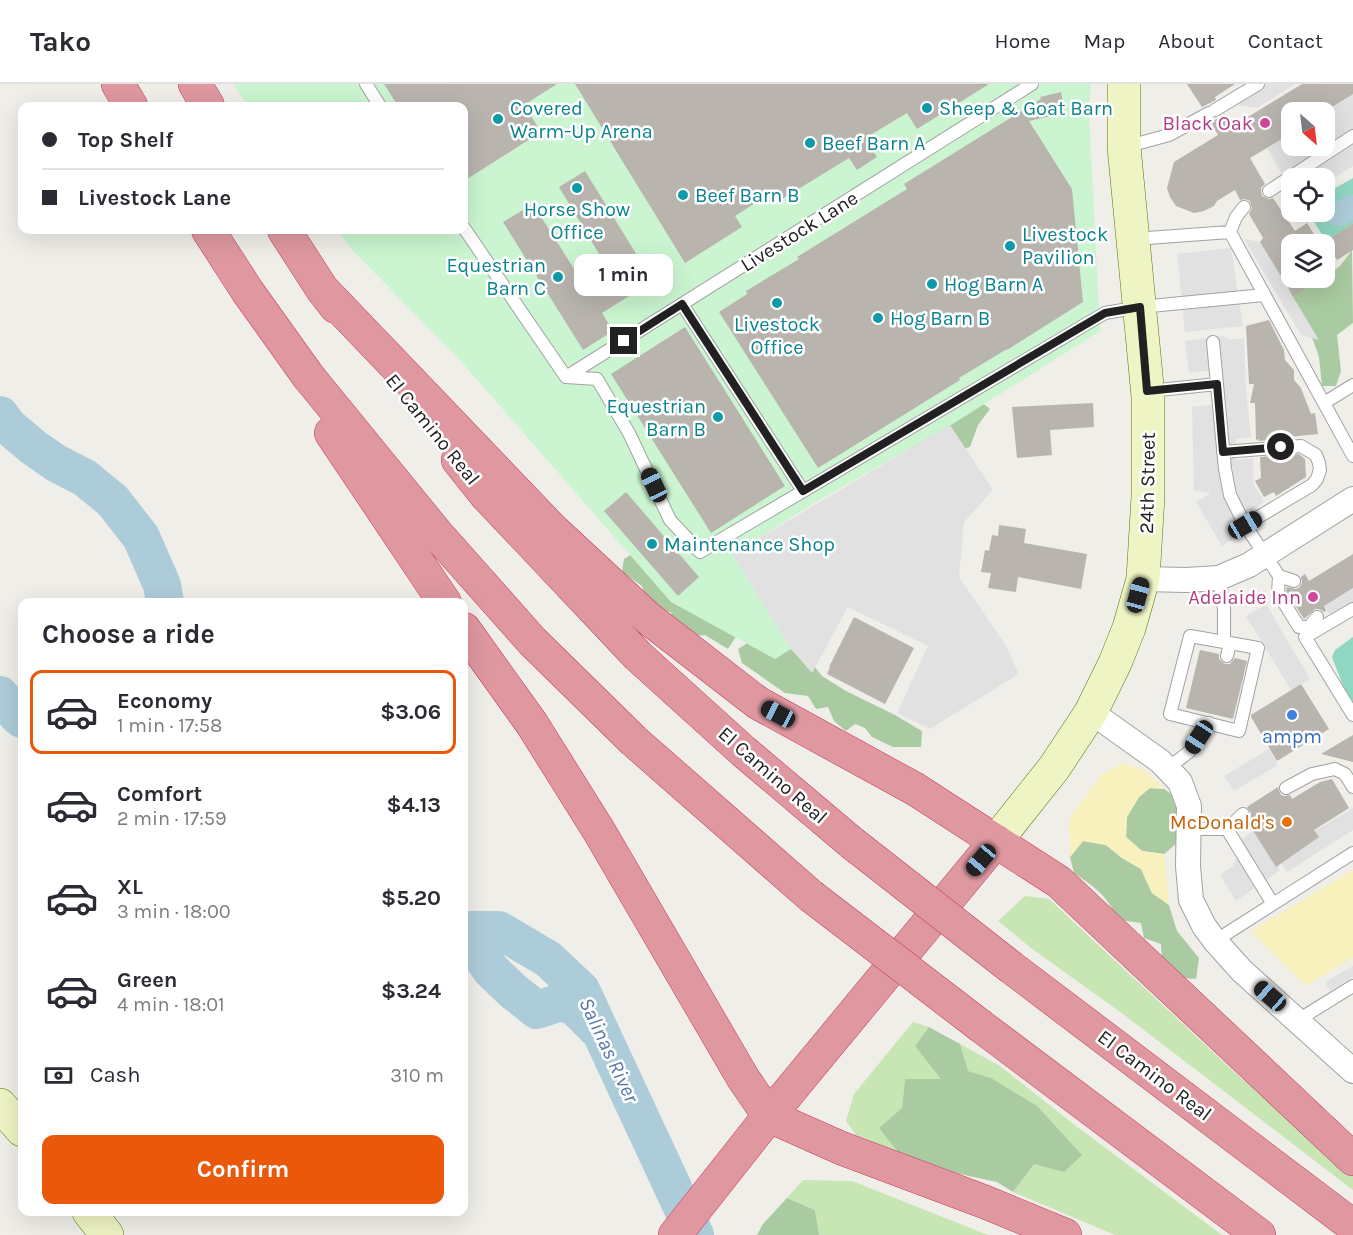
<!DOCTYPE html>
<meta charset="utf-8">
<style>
:root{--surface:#fff;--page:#f2f2f3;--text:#2b2b33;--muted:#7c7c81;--line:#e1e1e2;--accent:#ea580c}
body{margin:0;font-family:Karla,sans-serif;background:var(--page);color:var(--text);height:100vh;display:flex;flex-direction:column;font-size:22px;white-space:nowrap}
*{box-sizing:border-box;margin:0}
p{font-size:20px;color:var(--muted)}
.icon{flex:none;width:33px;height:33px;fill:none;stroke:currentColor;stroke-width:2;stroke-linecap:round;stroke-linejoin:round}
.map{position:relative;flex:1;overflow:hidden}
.drawer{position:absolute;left:18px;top:514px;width:450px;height:618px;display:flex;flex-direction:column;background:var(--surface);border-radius:12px;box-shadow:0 6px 24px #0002}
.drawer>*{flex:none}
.banner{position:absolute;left:18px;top:18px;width:450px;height:132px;border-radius:12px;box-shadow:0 6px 24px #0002;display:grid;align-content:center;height:132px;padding:0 24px;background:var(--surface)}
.needle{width:39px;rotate:152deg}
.fabs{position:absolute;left:1281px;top:18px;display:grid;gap:12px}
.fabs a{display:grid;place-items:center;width:54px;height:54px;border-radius:12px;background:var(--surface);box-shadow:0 6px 24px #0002;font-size:30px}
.end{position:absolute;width:27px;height:27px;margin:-14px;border:8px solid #212121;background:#fff;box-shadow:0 0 0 3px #fff}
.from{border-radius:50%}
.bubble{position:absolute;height:42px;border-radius:12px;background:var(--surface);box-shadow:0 6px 24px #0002;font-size:20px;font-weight:700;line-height:42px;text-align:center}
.car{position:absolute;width:18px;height:36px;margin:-18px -9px;border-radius:8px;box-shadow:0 0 4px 2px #0007;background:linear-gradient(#222 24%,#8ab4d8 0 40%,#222 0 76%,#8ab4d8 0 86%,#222 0)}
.banner b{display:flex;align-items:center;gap:21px;height:57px;font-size:22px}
.banner b+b{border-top:2px solid var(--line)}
.banner i{width:15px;height:15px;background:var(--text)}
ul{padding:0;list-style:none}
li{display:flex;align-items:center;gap:18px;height:84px;margin:0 12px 9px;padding:0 12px;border:3px solid transparent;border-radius:12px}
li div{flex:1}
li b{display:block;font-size:22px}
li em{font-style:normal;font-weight:700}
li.selected{border-color:var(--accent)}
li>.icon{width:54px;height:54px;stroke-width:1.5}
h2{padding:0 24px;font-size:27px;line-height:72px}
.pay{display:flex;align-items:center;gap:15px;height:66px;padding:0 24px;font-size:22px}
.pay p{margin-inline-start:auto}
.cta{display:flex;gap:12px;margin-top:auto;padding:12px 24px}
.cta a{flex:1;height:69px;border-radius:12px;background:var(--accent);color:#fff;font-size:24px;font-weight:700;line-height:69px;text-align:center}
header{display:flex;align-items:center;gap:36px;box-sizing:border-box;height:84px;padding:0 30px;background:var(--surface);border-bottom:2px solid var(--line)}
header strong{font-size:28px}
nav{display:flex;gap:33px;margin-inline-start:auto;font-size:21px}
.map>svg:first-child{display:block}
</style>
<header>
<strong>Tako</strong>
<nav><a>Home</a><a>Map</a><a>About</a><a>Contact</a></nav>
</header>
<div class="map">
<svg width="1353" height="1151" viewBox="0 0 1353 1151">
<rect width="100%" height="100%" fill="#f0eee8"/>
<path fill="#c8e5b4" d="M1025 812 1049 815 1242 995 1276 1020 1353 1086V1106L1123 930 1031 864 998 837Z
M913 938 929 943 915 962 942 995H905L902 1024 880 1044 898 1068 856 1051 846 1037 854 1010Z
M960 960 1000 982 1076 1042 1222 1151H1115L1013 1108 1034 1079 1064 1088 991 994 967 987Z
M803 1096 852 1097 988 1151H819L815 1126 787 1114Z"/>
<path fill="#aacba1" d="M1352 166 1353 239 1337 251 1341 287 1336 302H1322L1319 273 1313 256 1292 225 1287 210 1300 200 1324 194 1340 182Z
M980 317 990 325 978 341 970 363 947 369 906 371 921 349Z
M638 466 739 548 728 565 705 551 691 552 673 543 671 528 658 527 646 516 642 502 622 488 624 475Z
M752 556 780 561 806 572 822 592 846 607 895 631 922 647 921 663H893L872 653 865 644 855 640 846 647 834 637 828 623 816 625 808 612 785 609 742 579 738 565Z
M1150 704 1164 705 1179 715 1178 758 1164 770 1142 767 1126 753 1127 733 1139 713Z
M1083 757 1106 761 1122 774 1141 785 1152 809 1169 821 1177 847 1199 874 1196 895 1182 894 1162 877 1161 860 1144 854 1141 839 1119 836C1106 811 1096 804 1074 789L1070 773Z
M929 943 960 960 968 987 991 994 1037 1022 1082 1071 1064 1088 1034 1080 1013 1108 997 1098 941 1086 898 1068 879 1044 902 1024 905 995H941L915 962Z
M787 1114 815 1126 819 1151H757L763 1140Z"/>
<path fill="#f8f1be" d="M1122 679 1142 685 1164 705 1150 704 1139 713 1127 733 1126 753 1142 767 1164 770 1169 821 1152 809 1141 785 1122 774 1106 761 1083 757 1070 773 1069 735 1101 691Z
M1353 786V873L1306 902 1251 847Z"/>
<path fill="#cbf5d1" d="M233 0H1091L1089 27 1100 247 951 341 811 421 733 470 791 565 775 575 671 518 459 275 353 167 337 146H464V22H248Z"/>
<path fill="#8fd7c1" d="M1353 94V139L1326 157 1308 128H1324L1325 110Z
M1353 553V618L1343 602 1332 573 1335 566Z"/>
<path fill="#e1e1e1" d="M1258 0H1295L1257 24 1227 19Z
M1353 10V82L1325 99 1324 94H1292L1291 105 1267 64 1291 49 1292 62H1324V28Z
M1244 155 1260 158 1319 256 1301 251Z
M1231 164 1243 242 1185 248 1177 170Z
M1223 252 1228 255H1244L1246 307 1251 353 1236 355 1237 376 1253 374 1254 401 1264 418 1250 427 1236 453 1222 462 1196 418 1211 409 1194 406 1192 323 1218 320 1215 286 1189 289 1185 257Z
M950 341 993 406 964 438 959 493 1005 560 1019 590 930 645 897 629 928 562 848 523 812 589 791 565 732 470Z
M1353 504V525L1333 537 1324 522Z
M1266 520 1310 595 1291 606 1246 532Z
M1269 665 1278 681 1234 707 1224 692Z
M1353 724V746L1287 788 1276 770Z
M1255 745 1280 786 1236 817 1220 791 1233 782 1244 754Z
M1353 882V893L1330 907 1325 898Z"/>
<path fill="#adccd9" d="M1349 110 1353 111V136L1340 143 1331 141 1329 135 1338 117Z"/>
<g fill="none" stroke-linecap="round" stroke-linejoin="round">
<path stroke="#adccd9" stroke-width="38" d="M0 331 8 342 33 363 56 379 85 394 113 417 141 453 162 501 165 519
M0 611 18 632 22 635
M464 846H499L548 875 581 906 695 1151
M464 852 474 861 491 886 513 907 537 926 561 918 575 923 597 945"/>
</g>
<path fill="#b9b4ae" d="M384 0H557L524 21 541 48 464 97V22H398Z
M575 0H989L917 45 907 29 872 50 876 57 869 61 877 73 857 86 849 74 782 115 776 106 735 132 742 143 685 179Z
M1187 0H1235L1215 13 1216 16 1202 23Z
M1302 0H1353V10L1324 28H1292V49L1250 74 1265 100 1261 104V108L1262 112 1269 115 1273 114 1295 147 1307 139 1320 160H1292V194H1323L1293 212 1260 158 1263 154 1249 130 1252 124 1250 117 1245 115 1240 116 1235 106 1217 117 1214 122 1204 127 1194 129 1176 122 1170 113 1167 104 1174 78 1218 51 1211 38 1225 30 1233 42Z
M1061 8 1065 29 1029 37 1072 105 1083 218 1007 266V265L959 294 960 296 818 384 719 228 747 210 746 207 799 175 797 173 907 105 904 100 1041 15 1040 13Z
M585 87 653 197 602 229 613 247 583 266 503 138 533 120 590 210 614 195 559 103Z
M1353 139V166L1337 176 1326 157Z
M1269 236 1284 266 1285 276 1294 286V296L1301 304 1311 330 1315 329 1318 350 1279 354 1281 355 1259 357V355L1256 356 1255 319H1250L1254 300H1249L1246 242Z
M685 243 785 402 711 449 611 290Z
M1093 319 1094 343 1050 346 1052 371 1017 374 1012 323Z
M1299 370 1305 375 1306 393 1276 412 1274 408 1264 413 1255 397 1261 394 1260 373Z
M626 408 699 493 678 512 604 427Z
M999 441 1026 445 1024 459 1087 470 1081 505 1018 493 1016 508 988 504 991 489 981 488 985 466 989 467 992 451 998 452Z
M1353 470V504L1324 522 1326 527 1324 528 1319 525H1315L1304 535 1286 507 1287 503 1295 505 1299 504 1302 499 1301 493 1305 490 1309 497Z
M854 533 914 564 885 620 827 590 830 583H829Z
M1200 566 1219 570V575L1225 580H1230L1235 574 1247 577 1233 635 1186 624Z
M1301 600 1329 645 1277 677 1251 633V631Z
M1353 651V678L1321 670Z
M1332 695 1349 724 1314 746 1319 753 1276 783 1247 737 1251 733V729L1247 723 1278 703 1279 707 1281 711 1285 712 1290 711 1292 715 1320 698Z"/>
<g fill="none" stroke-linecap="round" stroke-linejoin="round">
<g stroke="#a2a2a2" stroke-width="14">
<path id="lane" d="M366 0 380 22
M1215 26 1258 0
M1125 63 1169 51 1209 29
M1269 107 1353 52
M464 144 566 293
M1230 148 1236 133 1244 123
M1134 155 1230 148 1353 372
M682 220 803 407
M1213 258 1225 385 1230 411 1245 441 1279 492 1278 509 1299 543H1309
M566 293 597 295 629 349 670 436 700 468 1105 229 1140 223 1264 211
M566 293 1032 0
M1149 307 1217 300
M1324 319 1353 301
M1223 368 1301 362 1316 371 1319 379 1320 386 1317 395 1312 401 1245 441
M1279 492 1294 497
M1219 494 1224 525V558
M1353 525 1305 553 1353 631
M1309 543 1317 533
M1190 552 1258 564 1239 647 1170 630Z
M1227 572 1230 559
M1167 685 1190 667 1209 639
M1286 704 1312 690 1335 685 1345 690 1353 703
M1189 745H1227L1273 820
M1227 745 1243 730
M1215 857 1353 769
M1298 936 1353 902"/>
</g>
<g stroke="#a2a2a2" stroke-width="26">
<path id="street" d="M1143 495 1186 496 1219 494 1249 481 1353 415
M1091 628 1160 677 1180 698 1189 722 1188 782 1191 816 1204 842 1215 857 1242 887 1353 987"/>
</g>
<g stroke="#5e7010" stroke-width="34">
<path id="secondary" d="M996 757 1054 684 1091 628 1115 579 1129 544 1143 495 1148 413V312L1124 63V0
M0 1021 22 1046
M89 1128 107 1151"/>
</g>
<g stroke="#cb3960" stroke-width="34">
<path id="highway" d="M118 0 131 22
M195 0 208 22
M208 146 248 208 308 292 437 450 532 557 634 657 811 812
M284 146 322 205 336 223
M322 205 552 445 648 534 758 619 915 705 1059 798 1353 1075
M331 349 445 519
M458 376 485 410 638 572 743 667 852 759
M464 545 532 640 599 747 743 994 769 1032 841 1064 985 1118 1065 1151
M1012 884 1353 1142
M982 943 1259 1151
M675 1151 769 1032 996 757"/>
</g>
<use href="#lane" stroke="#fff" stroke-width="12"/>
<use href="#street" stroke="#fff" stroke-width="24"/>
<use href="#secondary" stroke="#eef4c3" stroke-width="33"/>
<use href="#highway" stroke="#df98a0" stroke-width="33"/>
<g stroke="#cb3960" stroke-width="34" stroke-linecap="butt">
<path id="highway-bridge" d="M852 759 1012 884
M811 812 982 943"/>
</g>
<use href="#highway-bridge" stroke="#df98a0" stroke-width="33"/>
</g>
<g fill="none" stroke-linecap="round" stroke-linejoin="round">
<path stroke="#212121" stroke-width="8" d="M624 257 682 220 803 407 1105 229 1140 223 1147 307 1217 300 1223 368 1281 363"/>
</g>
<g fill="#0f9aa8" stroke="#fff" stroke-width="2">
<circle cx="927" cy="24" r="6"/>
<circle cx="498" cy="35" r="6"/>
<circle cx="810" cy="59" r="6"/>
<circle cx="577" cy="104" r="6"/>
<circle cx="683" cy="111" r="6"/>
<circle cx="1010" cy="162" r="6"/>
<circle cx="558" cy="193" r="6"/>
<circle cx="932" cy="200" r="6"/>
<circle cx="777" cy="219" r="6"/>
<circle cx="878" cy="234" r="6"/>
<circle cx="718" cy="333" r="6"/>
<circle cx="652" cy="460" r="6"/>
</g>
<g fill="#d1479c" stroke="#fff" stroke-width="2">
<circle cx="1265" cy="39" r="6"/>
<circle cx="1313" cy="513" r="6"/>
</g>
<circle fill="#3f7fe0" stroke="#fff" stroke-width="2" cx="1292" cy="631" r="6"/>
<circle fill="#e8710a" stroke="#fff" stroke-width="2" cx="1287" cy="738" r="6"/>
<g text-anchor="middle" stroke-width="5" stroke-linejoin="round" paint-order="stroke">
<g font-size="20" fill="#0d838f" stroke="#fff" text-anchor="start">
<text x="510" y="31">Covered<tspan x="510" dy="23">Warm-Up Arena</tspan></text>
<text x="939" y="31">Sheep &amp; Goat Barn</text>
<text x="822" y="66">Beef Barn A</text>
<text x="695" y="118">Beef Barn B</text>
<text x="577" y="132" text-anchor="middle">Horse Show<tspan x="577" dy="23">Office</tspan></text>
<text x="1022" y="157">Livestock<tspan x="1022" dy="23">Pavilion</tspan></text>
<text x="546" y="188" text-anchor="end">Equestrian<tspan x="546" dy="23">Barn C</tspan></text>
<text x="944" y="207">Hog Barn A</text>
<text x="890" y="241">Hog Barn B</text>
<text x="777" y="247" text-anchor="middle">Livestock<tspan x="777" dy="23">Office</tspan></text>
<text x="706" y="329" text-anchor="end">Equestrian<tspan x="706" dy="23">Barn B</tspan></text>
<text x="664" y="467">Maintenance Shop</text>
</g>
<g font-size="20" fill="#b23c85" stroke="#fff" text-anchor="end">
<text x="1253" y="46">Black Oak</text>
<text x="1301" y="520">Adelaide Inn</text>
</g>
<g font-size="20" fill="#212121" stroke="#fff">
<text transform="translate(799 147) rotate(-32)" y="7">Livestock Lane</text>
<text transform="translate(433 345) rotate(51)" y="7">El Camino Real</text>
<text transform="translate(1147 399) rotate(-89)" y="7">24th Street</text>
<text transform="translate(773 691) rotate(41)" y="7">El Camino Real</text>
<text transform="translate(1155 991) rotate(37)" y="7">El Camino Real</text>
</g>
<g font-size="20" fill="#366cbe" stroke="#fff">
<text x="1292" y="659">ampm</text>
</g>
<g font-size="20" fill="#c56008" stroke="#fff" text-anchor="end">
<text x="1275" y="745">McDonald's</text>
</g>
<g font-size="21" font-style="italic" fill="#5678a8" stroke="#fff">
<text transform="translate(609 966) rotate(65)" y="7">Salinas River</text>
</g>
</g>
</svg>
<div class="fabs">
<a><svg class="needle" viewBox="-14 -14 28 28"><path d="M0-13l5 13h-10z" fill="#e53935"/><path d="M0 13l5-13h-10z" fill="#7c7c81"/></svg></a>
<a><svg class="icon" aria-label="locate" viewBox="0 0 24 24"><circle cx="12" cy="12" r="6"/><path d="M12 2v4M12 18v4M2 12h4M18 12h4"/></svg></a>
<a><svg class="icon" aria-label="layers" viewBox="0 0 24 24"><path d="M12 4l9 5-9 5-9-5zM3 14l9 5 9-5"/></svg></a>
</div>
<i class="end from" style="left:1281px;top:363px"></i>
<i class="end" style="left:624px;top:257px"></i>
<div class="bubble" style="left:574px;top:170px;width:99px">1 min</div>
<i class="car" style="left:654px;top:401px;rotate:335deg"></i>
<i class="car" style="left:1245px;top:441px;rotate:60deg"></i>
<i class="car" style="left:1138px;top:511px;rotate:15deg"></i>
<i class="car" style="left:778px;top:630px;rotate:298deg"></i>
<i class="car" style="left:1199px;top:653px;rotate:213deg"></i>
<i class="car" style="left:981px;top:776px;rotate:220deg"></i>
<i class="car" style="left:1270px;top:912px;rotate:311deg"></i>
<div class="banner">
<b><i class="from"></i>Top Shelf</b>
<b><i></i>Livestock Lane</b>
</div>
<section class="drawer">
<h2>Choose a ride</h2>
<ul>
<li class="selected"><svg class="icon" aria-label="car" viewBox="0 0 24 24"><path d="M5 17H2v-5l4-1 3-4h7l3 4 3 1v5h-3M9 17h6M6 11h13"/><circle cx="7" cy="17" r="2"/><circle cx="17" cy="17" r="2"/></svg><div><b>Economy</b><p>1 min · 17:58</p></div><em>$3.06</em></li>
<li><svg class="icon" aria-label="car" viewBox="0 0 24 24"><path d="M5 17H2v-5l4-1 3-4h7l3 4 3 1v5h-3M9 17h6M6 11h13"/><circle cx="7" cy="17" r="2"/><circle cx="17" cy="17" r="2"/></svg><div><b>Comfort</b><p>2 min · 17:59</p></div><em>$4.13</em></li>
<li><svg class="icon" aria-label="car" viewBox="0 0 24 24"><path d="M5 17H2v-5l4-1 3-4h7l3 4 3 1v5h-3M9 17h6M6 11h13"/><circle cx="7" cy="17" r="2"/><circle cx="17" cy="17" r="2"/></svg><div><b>XL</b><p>3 min · 18:00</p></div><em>$5.20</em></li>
<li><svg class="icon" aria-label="car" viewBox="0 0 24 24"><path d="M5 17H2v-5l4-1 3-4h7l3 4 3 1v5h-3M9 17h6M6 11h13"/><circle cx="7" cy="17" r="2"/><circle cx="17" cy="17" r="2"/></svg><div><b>Green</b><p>4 min · 18:01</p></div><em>$3.24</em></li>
</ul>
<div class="pay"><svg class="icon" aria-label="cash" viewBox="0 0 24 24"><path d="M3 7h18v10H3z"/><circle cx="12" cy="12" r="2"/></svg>Cash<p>310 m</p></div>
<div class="cta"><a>Confirm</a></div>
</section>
</div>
